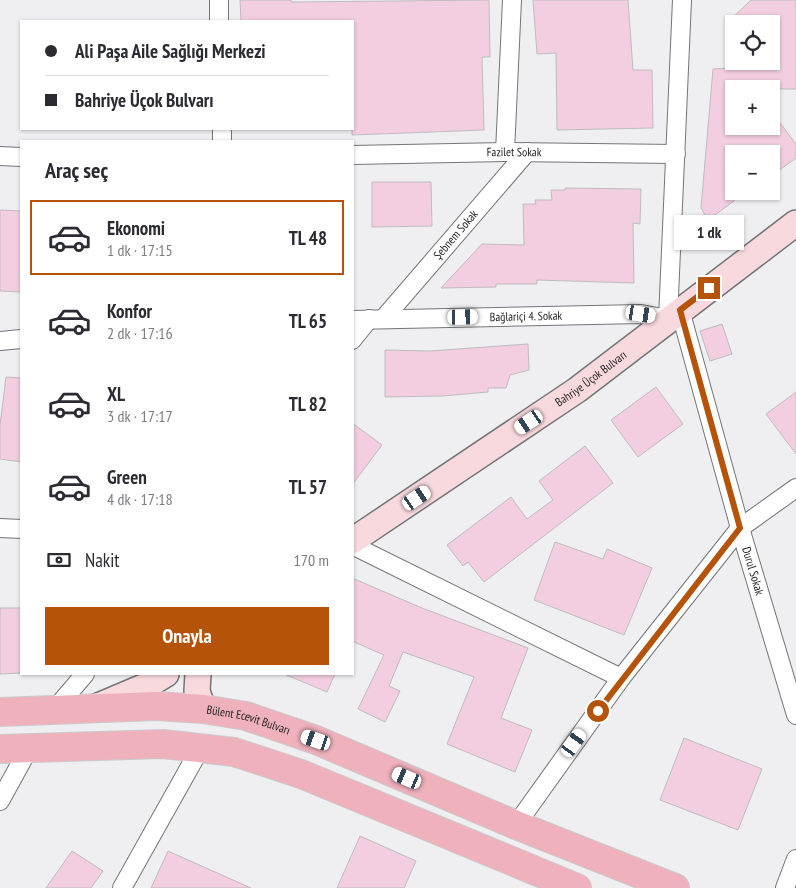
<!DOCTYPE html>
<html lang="tr">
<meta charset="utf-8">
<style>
:root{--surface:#fff;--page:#f7f7f7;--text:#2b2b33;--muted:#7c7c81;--line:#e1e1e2;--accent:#b45309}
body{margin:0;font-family:"PT Sans Narrow",sans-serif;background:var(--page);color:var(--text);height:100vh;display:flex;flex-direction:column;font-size:19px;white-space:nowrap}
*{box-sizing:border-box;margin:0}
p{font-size:16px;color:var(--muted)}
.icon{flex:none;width:28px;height:28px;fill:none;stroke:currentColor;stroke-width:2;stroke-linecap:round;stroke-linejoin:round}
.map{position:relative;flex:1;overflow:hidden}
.sheet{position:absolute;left:20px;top:140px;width:334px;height:535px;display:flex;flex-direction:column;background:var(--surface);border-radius:0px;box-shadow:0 1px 4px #0004}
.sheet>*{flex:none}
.guide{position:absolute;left:20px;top:20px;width:334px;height:110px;border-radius:0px;box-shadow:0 1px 4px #0004;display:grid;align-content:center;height:110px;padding:0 25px;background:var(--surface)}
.tools{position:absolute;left:725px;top:15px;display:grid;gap:10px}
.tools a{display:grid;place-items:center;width:55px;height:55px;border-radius:0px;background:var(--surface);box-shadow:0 1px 4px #0004;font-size:25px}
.end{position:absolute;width:22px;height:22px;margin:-11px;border:6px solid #b45309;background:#fff;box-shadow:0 0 0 2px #fff}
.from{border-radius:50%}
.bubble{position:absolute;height:35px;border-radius:0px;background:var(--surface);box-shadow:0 1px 4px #0004;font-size:16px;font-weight:600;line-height:35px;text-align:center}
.car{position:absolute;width:15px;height:30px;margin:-15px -8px;border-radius:6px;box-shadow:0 0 4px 1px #0007;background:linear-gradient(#fff 24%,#345 0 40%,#fff 0 76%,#345 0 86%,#fff 0)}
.guide b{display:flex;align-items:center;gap:18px;height:48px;font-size:19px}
.guide b+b{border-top:1px solid var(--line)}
.guide i{width:12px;height:12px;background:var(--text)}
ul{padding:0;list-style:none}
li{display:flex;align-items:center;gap:15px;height:75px;margin:0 10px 8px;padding:0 15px;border:2px solid transparent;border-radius:0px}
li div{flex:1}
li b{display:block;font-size:19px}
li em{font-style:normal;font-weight:600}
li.current{border-color:var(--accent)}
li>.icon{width:45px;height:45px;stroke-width:1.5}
h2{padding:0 25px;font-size:22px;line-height:60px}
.pay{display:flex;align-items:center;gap:12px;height:55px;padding:0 25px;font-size:19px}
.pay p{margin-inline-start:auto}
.cta{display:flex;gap:10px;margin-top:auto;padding:10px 25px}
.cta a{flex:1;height:58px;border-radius:0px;background:var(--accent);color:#fff;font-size:20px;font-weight:600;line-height:58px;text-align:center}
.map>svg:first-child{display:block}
</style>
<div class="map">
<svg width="796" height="888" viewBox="0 0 796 888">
<rect width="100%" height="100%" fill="#efeef1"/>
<path fill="#f2cee0" stroke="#bfbcbe" d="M240 0H291V2L489 0 490 57H482L484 130 352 135V21H241Z
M533 0H628L633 70H652L653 128 557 130 556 53 537 54Z
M751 0H796V89H734V126H771V111L796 144V158L771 176V154H734V201L708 220 701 208 713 69 750 67 745 61H771V24H726Z
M372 182H431L432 226 372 227Z
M565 188 641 189 640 224 633 223 634 283 537 280V284H496V287L441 288 482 244 524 245 523 204H536L535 200H552L551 190H565Z
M0 210 21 211V292L0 291Z
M722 324 732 354 710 361 700 331Z
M528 344 529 370 510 375 506 388H488V392L442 396 385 397V350L430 351Z
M6 377 21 378V462L0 459V425Z
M656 387 683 424 638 457 611 420Z
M796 392V454L766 414Z
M352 423 382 445 352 485Z
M585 446 613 483 484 582 468 562 463 566 447 545 511 497 527 519 553 500 539 481Z
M555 542 603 559 607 549 652 568 624 635 534 600Z
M352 578 422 608 528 648 501 718 532 730 515 772 447 744 474 677 403 652 389 686 400 691 385 722 358 709 384 655 352 641Z
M0 608H21V673L0 674Z
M284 674H335L327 692Z
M684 738 762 769 738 830 660 800Z
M360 836 416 861 404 888H337Z
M72 851 103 871 91 888H46Z
M168 851 251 888H151Z"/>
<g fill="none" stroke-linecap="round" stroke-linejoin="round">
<g stroke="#757477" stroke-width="20">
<g id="street">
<path d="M219 0V21"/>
<path d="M222 129V141"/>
<path d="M505 152 512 0"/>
<path id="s1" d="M352 155 505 152 676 154"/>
<path d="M0 156 21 157"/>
<path id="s2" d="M680 310 740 528 796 715"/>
<path id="s3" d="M384 318 527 152"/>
<path id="s4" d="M352 320 641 314 668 319 682 0"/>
<path d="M352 340 369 319"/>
<path d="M0 341 21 339"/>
<path d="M0 528 21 529"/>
<path d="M352 545 621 678"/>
<path d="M55 709 85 674"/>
<path d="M0 801 29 748"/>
<path d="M516 825 621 678 740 528 796 488"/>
<path d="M122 888 201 747"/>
<path d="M785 888 796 859"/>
</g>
</g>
<g stroke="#757477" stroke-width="28">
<g id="secondary">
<path id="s5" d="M352 541 577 390 796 223"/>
<path d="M198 674 197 691 203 709"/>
<path d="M96 707 148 685 166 674"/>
</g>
</g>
<g stroke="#cbcacb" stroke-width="30">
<g id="primary">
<path id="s6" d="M0 712 156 706 203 709 246 716 316 740 516 825 675 888"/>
<path d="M0 749 163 744 234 752 301 774 577 888"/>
</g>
</g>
<use href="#street" stroke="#fff" stroke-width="18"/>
<use href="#secondary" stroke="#f7d9de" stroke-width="25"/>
<use href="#primary" stroke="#efb2bc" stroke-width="28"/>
</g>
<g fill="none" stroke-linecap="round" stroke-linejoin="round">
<path stroke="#b45309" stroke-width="6" d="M598 711 740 528 680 310 709 288"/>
</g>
<g text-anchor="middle" stroke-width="4.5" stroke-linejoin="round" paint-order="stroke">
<g font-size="12" fill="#252425" stroke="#fff">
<text dy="4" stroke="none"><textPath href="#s1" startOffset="162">Fazilet Sokak</textPath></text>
<text dy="4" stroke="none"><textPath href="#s3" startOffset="110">Şebnem Sokak</textPath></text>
<text dy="4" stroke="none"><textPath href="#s4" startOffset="174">Bağlariçi 4. Sokak</textPath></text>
<text dy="4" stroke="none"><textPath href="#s5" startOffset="289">Bahriye Üçok Bulvarı</textPath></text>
<text dy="4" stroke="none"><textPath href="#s2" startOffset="271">Durul Sokak</textPath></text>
<text dy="4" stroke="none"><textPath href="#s6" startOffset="250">Bülent Ecevit Bulvarı</textPath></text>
</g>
</g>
</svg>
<div class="tools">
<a><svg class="icon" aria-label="locate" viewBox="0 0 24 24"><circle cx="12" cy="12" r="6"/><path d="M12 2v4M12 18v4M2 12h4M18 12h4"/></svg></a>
<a>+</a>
<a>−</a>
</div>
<i class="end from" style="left:598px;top:711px"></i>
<i class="end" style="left:709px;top:288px"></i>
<div class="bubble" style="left:674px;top:215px;width:70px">1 dk</div>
<i class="car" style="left:641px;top:314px;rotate:99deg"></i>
<i class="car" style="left:463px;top:317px;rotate:89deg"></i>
<i class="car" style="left:529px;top:422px;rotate:236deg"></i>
<i class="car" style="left:417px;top:498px;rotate:56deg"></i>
<i class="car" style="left:316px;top:740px;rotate:289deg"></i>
<i class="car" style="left:574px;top:743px;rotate:36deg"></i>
<i class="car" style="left:407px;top:778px;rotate:293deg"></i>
<div class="guide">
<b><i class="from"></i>Ali Paşa Aile Sağlığı Merkezi</b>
<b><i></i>Bahriye Üçok Bulvarı</b>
</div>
<section class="sheet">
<h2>Araç seç</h2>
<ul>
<li class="current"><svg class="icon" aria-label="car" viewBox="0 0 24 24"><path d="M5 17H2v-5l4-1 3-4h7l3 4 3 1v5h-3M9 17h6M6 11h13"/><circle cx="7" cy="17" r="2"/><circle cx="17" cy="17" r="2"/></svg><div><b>Ekonomi</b><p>1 dk · 17:15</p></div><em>TL 48</em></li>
<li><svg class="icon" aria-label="car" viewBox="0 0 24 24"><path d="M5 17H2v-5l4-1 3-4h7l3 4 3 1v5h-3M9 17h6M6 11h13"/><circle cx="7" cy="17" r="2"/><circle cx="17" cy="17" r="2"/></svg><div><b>Konfor</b><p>2 dk · 17:16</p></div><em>TL 65</em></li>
<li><svg class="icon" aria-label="car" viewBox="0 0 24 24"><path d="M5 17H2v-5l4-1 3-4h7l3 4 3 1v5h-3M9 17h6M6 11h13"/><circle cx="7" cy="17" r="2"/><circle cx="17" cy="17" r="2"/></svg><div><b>XL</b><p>3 dk · 17:17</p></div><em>TL 82</em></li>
<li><svg class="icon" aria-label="car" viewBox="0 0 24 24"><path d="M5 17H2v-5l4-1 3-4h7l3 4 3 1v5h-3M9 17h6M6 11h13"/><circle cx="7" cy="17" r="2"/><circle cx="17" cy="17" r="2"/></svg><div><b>Green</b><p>4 dk · 17:18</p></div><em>TL 57</em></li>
</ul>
<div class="pay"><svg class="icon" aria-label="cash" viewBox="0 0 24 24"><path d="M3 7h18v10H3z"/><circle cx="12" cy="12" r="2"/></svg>Nakit<p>170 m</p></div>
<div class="cta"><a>Onayla</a></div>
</section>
</div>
